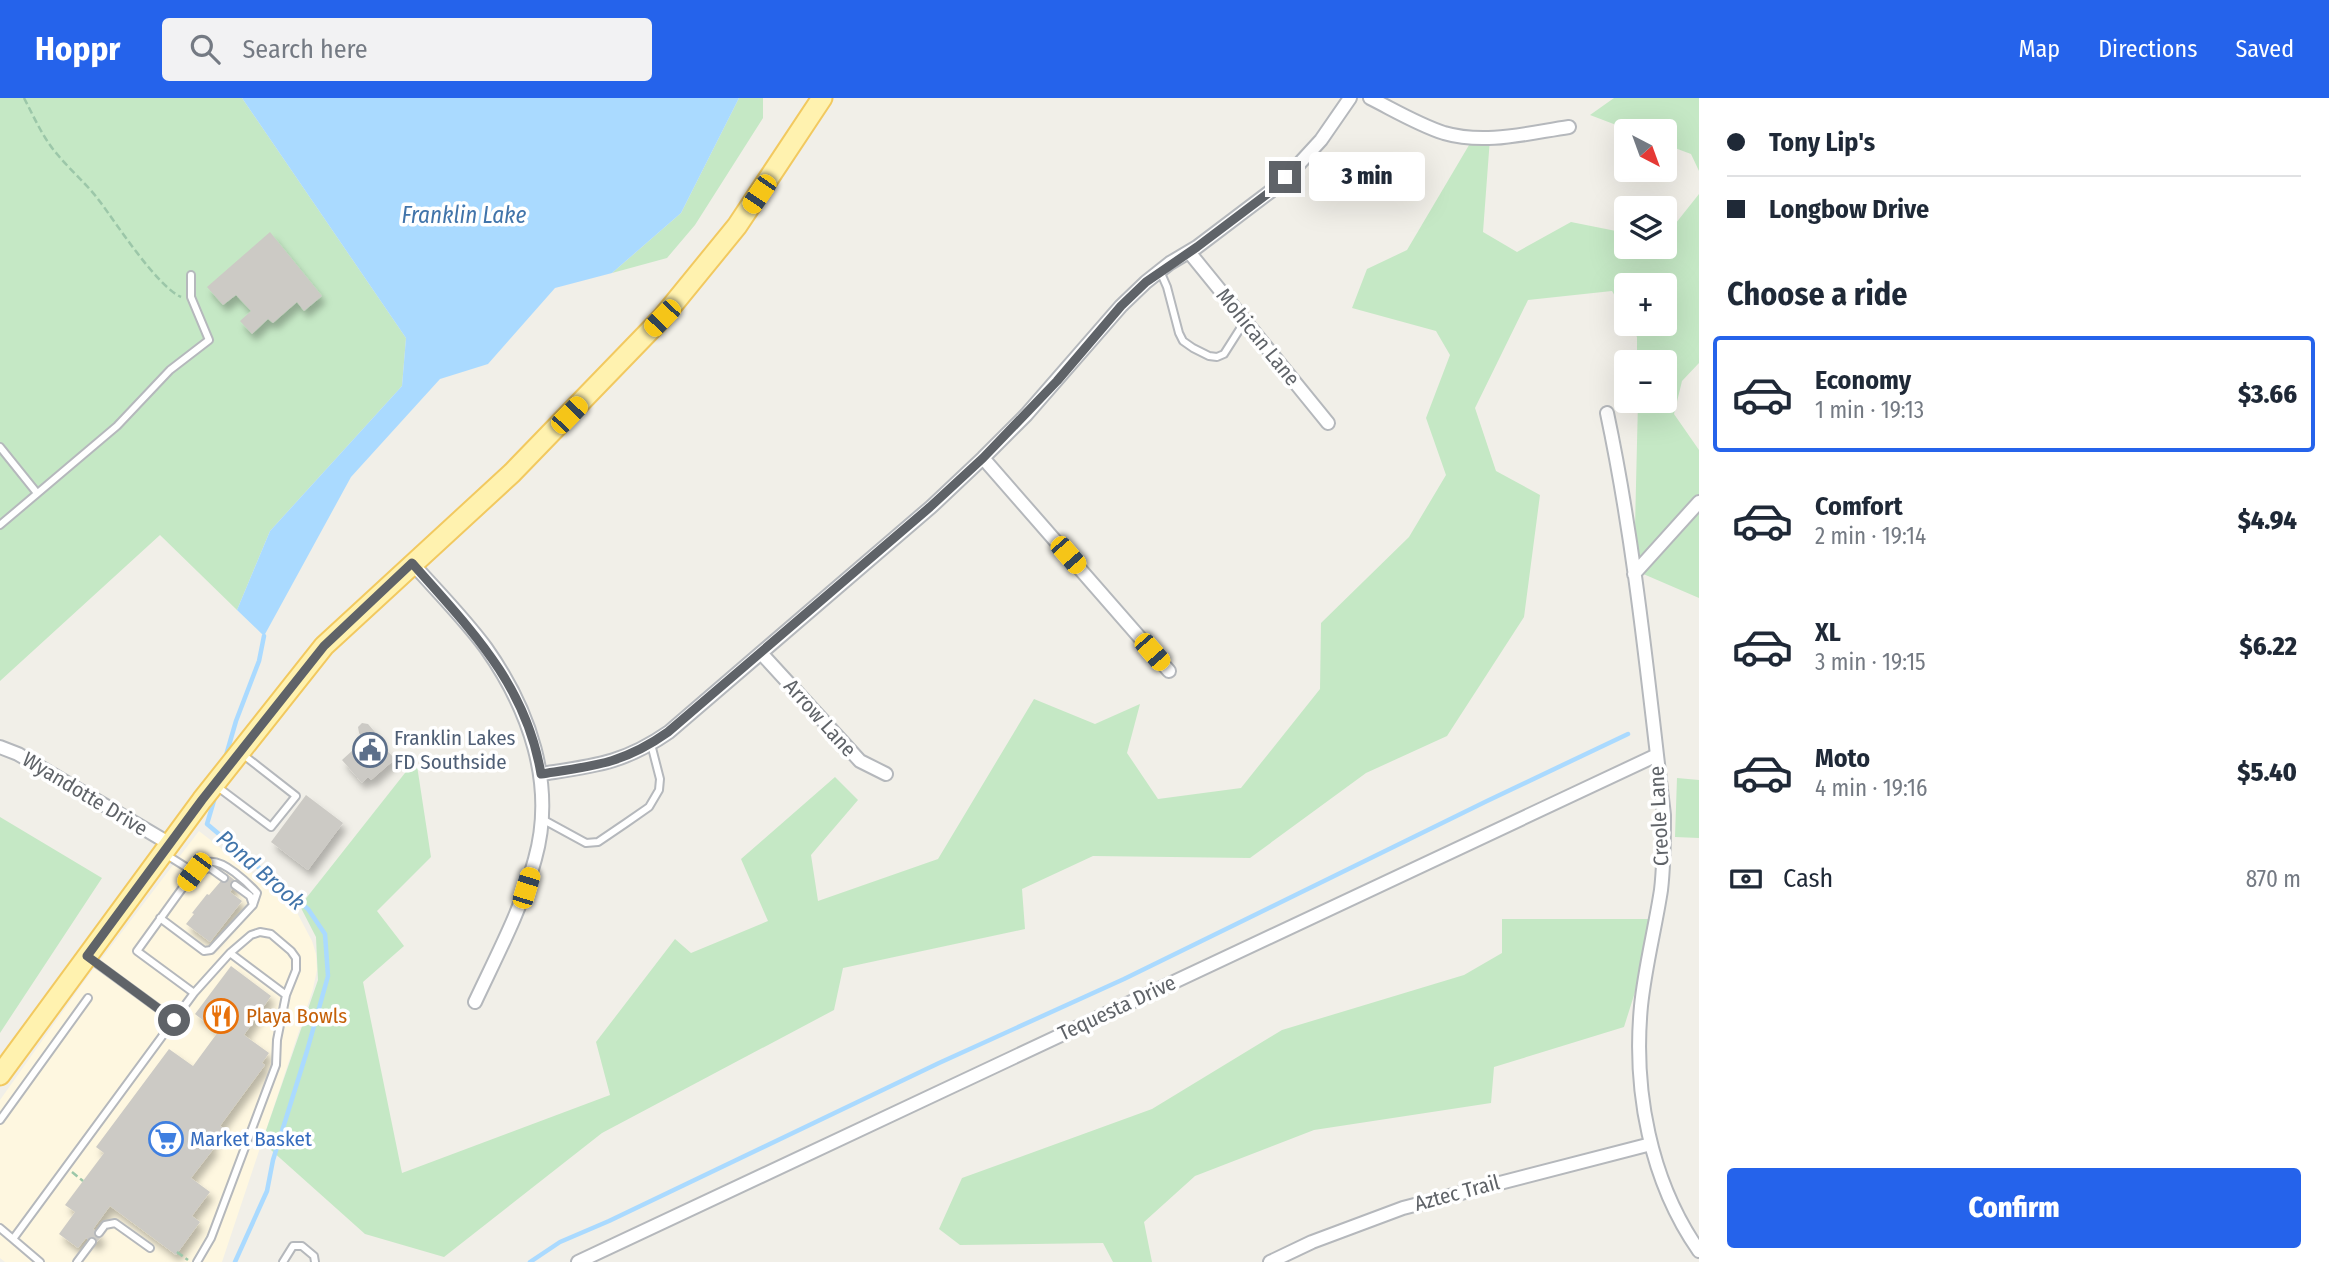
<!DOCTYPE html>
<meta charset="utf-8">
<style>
:root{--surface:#fff;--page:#f2f2f3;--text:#1f2937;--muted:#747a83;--line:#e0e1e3;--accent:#2563eb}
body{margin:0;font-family:"Fira Sans Condensed",sans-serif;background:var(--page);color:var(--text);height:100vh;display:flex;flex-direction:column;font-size:26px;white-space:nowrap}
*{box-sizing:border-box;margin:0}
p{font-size:23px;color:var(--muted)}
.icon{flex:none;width:38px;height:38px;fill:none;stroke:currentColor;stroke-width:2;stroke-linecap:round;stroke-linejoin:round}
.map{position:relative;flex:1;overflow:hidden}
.details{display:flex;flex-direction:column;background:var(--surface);width:630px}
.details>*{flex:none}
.hud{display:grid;align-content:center;height:154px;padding:0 28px;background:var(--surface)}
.needle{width:46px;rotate:139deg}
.buttons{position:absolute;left:1614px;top:21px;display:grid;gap:14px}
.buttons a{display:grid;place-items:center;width:63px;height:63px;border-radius:7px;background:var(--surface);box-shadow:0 7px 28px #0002;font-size:35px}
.end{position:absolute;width:32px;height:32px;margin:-16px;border:9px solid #5f6368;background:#fff;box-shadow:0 0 0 4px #fff}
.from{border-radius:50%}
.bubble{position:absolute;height:49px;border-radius:7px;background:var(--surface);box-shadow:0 7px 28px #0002;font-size:23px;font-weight:800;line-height:49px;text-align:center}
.car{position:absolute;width:21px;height:42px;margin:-21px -10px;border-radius:9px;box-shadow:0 0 5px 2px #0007;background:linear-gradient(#f5c518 24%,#345 0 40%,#f5c518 0 76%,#345 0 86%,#f5c518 0)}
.hud b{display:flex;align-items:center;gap:24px;height:66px;font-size:26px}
.hud b+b{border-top:2px solid var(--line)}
.hud i{width:18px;height:18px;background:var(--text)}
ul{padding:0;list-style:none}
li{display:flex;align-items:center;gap:21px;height:116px;margin:0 14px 10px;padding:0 14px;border:4px solid transparent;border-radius:7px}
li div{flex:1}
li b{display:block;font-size:26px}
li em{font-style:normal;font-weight:800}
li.active{border-color:var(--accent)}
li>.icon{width:63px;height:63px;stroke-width:1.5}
h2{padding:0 28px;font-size:32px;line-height:84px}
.pay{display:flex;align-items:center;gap:18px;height:77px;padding:0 28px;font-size:26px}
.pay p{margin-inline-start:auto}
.cta{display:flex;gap:14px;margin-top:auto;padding:14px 28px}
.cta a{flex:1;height:80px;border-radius:7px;background:var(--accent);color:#fff;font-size:28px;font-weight:800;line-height:80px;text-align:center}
header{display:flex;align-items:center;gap:42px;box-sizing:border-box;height:98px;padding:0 35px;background:var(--accent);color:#fff}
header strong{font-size:33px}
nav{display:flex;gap:38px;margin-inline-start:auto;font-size:24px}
.search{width:490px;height:63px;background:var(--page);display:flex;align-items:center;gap:18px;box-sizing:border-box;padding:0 24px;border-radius:7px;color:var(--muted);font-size:26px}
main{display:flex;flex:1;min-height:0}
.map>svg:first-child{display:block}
</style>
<header>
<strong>Hoppr</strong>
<div class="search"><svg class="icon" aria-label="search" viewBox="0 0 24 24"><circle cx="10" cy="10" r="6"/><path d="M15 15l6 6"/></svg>Search here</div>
<nav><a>Map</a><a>Directions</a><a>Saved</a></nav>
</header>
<main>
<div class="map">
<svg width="1699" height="1164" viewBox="0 0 1699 1164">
<defs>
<filter id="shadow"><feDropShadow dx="4" dy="7" stdDeviation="3.5" flood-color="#0004"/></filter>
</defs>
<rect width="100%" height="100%" fill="#f1efe8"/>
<path fill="#fef7e0" d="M199 733 293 807 312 843 316 856 317 872 313 891 222 1164H5L0 1160V1002L83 885Z"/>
<path fill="#c5e8c5" d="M0 0H242L406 240 402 288 270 433 237 512 160 437 0 583Z
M739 0H763V20L695 127 667 160 612 175 681 115Z
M1614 0H1699V73L1691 56 1664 46V33H1632L1590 17Z
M1490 40 1483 134 1517 154 1571 124 1626 135V149H1664V140L1699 96V265L1682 283 1674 316 1699 352V500L1634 472 1638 303H1664V264H1637V239L1630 226H1664V187H1626V217L1612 193 1528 202 1475 310 1496 373 1540 397 1524 519 1447 638 1366 675 1250 760 1093 758 1022 791 1025 831 843 870 834 912 602 1035 444 1159 365 1136 262 1044 318 882 316 839 300 808 416 661 431 759 377 813 404 848 363 884 402 1075 610 997 596 944 675 841 691 855 768 823 741 761 835 679 858 702 811 757 818 803 938 761 1034 601 1095 626 1140 606 1127 655 1158 701 1241 690 1320 591 1321 525 1409 439 1446 377 1426 320 1450 257 1436 233 1352 210 1367 171 1407 152 1472 42Z
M1677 680 1699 682V740L1675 739Z
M0 719 102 780 0 935Z
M1502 821H1658L1624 929 1494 969 1491 1005 1314 1032 1195 1078 1144 1124 1152 1164H1113L1103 1145 960 1147 939 1131 962 1080 1152 1011 1282 932 1464 877 1502 855Z"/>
<path fill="#aadaff" d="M242 0H739L681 115 612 175 555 190 488 266 440 281 351 379 264 538 237 512 270 433 402 288 406 240Z"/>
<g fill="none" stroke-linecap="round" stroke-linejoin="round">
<path stroke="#aadaff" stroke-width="4.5" d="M225 661 236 623 259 563 264 538
M215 699 207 726 308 811 325 836 328 878 307 953 273 1062 267 1093 235 1164
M530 1164 560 1144 609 1123 939 965 1124 881 1487 703 1628 636"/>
</g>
<path fill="#cccac5" filter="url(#shadow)" d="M270 134 322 198 304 213 297 204 273 225 268 221 252 236 240 223 251 213 236 197 223 207 207 189Z
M362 625 368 626 381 641 378 643 395 661 371 682 368 679 362 685 342 662 364 642 359 635 358 629Z
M306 697 343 725 308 772 271 744Z
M227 776 237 784 230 794 242 803 210 844 186 826 194 816 192 815 207 796 209 797Z
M231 868 271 898 244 937 269 955 262 965 265 967 220 1028 223 1030 210 1046 215 1049 191 1080 210 1094 192 1118 200 1124 176 1157 110 1108 93 1131 102 1138 95 1146 86 1140 78 1150 59 1136 75 1114 65 1107 104 1055 96 1049 169 951 193 968 218 934 195 916Z"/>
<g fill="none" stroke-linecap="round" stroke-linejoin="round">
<g stroke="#b5b8bc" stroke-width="10">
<path id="lane" d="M1160 173 1167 189 1179 235 1183 243 1193 250 1209 258 1217 259 1224 256 1245 223
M0 349 37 395
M0 427 117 328 170 272 209 242 191 199V177
M215 687 271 729 296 698 241 655
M542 721 586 745 598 744 626 725 649 709 659 692 660 681 651 646
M165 756 194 774 137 853 194 895
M200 773 210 770 224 780
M235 787 250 798 253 807
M160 820 204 853 211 852 253 807 257 795C248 785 223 761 209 764 204 766 198 771 194 774
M230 855 286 897
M88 859 174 922
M0 1022 88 900
M0 1130 13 1141
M99 1135 105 1127 115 1125 150 1150
M40 1164 13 1141 194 895 230 855 251 837 260 834 271 836 291 853 296 860V872L286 897 277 942 276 967 211 1140 197 1164
M77 1164 92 1144
M283 1164 293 1148H302L314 1158 315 1164"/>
</g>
<g stroke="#b5b8bc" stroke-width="16">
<path id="street" d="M1370 0C1394 12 1419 27 1444 35 1485 47 1528 35 1569 29
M1189 154 1328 325
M1607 315C1635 447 1648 583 1664 717 1664 742 1664 767 1661 792 1655 831 1645 869 1641 908 1633 992 1650 1083 1699 1153
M983 360 1169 573
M412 465C437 493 464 520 486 550 529 611 556 686 535 761 522 810 497 857 475 904
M1634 476 1699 404
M761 555 860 663 886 676
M0 649 18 656 170 746
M541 676C593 668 623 666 669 634L931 409 983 360 1026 317 1121 208 1146 184 1170 165 1197 149 1271 93 1299 66 1321 42 1350 0
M578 1164 1657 657
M1270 1164 1312 1144 1403 1110 1651 1046"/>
</g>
<g stroke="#f2c960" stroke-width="23">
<path id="primary" d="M0 977 202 702 324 548 512 375 662 220 737 128 822 0"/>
</g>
<path stroke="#9cc7a9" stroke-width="2.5" stroke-dasharray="7 3.5" stroke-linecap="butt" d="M24 0C34 19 43 40 57 56 71 73 88 87 101 105 118 128 157 188 181 199
M72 1074 83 1083
M177 1154 188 1162"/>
<use href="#lane" stroke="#fff" stroke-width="6"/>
<use href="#street" stroke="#fff" stroke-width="12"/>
<use href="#primary" stroke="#fff2af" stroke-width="19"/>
</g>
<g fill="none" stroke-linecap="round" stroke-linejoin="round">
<path stroke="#5f6368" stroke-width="9" d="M174 922 87 858 202 702 324 548 412 465C470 531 526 586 541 676 593 668 623 666 668 634L930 409 983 360 1057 283 1121 208 1146 184 1197 149 1271 93 1285 79"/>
</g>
<defs>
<g id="civic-ring" transform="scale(1.75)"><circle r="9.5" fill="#fff" stroke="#5c6f8a" stroke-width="1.5"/><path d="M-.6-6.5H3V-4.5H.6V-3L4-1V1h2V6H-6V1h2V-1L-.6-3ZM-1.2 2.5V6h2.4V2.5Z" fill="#5c6f8a"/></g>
<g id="restaurant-ring" transform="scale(1.75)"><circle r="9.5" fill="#fff" stroke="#e8710a" stroke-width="1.5"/><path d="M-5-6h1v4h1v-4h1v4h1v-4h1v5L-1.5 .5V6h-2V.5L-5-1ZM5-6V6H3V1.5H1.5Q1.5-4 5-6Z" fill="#e8710a"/></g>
<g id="supermarket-ring" transform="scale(1.75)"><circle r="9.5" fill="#fff" stroke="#3f7fe0" stroke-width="1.5"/><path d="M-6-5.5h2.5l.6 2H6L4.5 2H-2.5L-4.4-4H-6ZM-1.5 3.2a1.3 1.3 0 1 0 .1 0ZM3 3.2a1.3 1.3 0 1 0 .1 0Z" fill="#3f7fe0"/></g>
</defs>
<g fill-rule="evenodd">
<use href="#civic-ring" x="370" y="652"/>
<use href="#restaurant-ring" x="221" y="918"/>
<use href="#supermarket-ring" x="166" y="1041"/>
</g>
<g text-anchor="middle" stroke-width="7" stroke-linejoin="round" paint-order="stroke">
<g font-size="21" fill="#5f6368" stroke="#fff">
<text transform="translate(1258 239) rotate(51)" y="7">Mohican Lane</text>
<text transform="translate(820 620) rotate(48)" y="7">Arrow Lane</text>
<text transform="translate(85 696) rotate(31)" y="7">Wyandotte Drive</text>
<text transform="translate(1659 718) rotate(-93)" y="7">Creole Lane</text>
<text transform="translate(1117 910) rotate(-25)" y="7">Tequesta Drive</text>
<text transform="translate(1457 1095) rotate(-15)" y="7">Aztec Trail</text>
</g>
<g font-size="21" fill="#4e5e75" stroke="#fff" text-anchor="start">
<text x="394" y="647">Franklin Lakes<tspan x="394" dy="24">FD Southside</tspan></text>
</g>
<g font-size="21" fill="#c56008" stroke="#fff" text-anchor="start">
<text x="246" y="925">Playa Bowls</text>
</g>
<g font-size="21" fill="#366cbe" stroke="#fff" text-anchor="start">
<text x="190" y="1048">Market Basket</text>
</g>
<g font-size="23" font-style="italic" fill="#4174aa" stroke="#fff">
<text x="464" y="125">Franklin Lake</text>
<text transform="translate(261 772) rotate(41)" y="8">Pond Brook</text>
</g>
</g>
</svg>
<div class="buttons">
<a><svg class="needle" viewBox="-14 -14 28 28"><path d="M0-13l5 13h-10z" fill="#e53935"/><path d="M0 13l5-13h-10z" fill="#747a83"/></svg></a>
<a><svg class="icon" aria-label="layers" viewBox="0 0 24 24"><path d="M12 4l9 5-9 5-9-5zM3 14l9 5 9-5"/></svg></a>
<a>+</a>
<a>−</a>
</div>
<i class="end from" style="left:174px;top:922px"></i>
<i class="end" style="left:1285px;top:79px"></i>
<div class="bubble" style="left:1309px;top:54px;width:116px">3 min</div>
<i class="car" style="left:759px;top:96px;rotate:214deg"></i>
<i class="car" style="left:662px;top:220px;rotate:224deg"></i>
<i class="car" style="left:569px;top:317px;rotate:44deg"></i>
<i class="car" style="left:1068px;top:457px;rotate:139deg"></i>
<i class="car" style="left:1152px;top:554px;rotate:139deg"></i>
<i class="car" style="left:194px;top:774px;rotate:217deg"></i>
<i class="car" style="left:526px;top:790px;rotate:17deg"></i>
</div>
<section class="details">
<div class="hud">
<b><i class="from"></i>Tony Lip's</b>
<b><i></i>Longbow Drive</b>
</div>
<h2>Choose a ride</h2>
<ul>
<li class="active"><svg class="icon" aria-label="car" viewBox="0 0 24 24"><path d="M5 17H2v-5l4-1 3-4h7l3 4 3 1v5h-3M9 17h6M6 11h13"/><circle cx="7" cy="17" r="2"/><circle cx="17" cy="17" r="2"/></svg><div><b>Economy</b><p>1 min · 19:13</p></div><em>$3.66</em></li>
<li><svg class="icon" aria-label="car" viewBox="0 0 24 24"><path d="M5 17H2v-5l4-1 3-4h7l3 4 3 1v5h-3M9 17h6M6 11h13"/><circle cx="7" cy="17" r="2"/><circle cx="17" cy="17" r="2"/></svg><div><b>Comfort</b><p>2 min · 19:14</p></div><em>$4.94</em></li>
<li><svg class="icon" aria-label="car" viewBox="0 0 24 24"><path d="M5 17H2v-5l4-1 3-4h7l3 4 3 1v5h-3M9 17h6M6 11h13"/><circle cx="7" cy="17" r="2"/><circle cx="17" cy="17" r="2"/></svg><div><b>XL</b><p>3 min · 19:15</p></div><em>$6.22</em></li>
<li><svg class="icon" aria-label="car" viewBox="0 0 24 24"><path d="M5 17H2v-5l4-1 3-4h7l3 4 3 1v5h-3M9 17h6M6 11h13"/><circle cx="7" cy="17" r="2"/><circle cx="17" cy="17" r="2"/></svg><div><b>Moto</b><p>4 min · 19:16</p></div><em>$5.40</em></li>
</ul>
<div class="pay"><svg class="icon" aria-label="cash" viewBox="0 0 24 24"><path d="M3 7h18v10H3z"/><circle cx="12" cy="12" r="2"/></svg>Cash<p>870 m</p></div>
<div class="cta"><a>Confirm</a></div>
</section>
</main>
